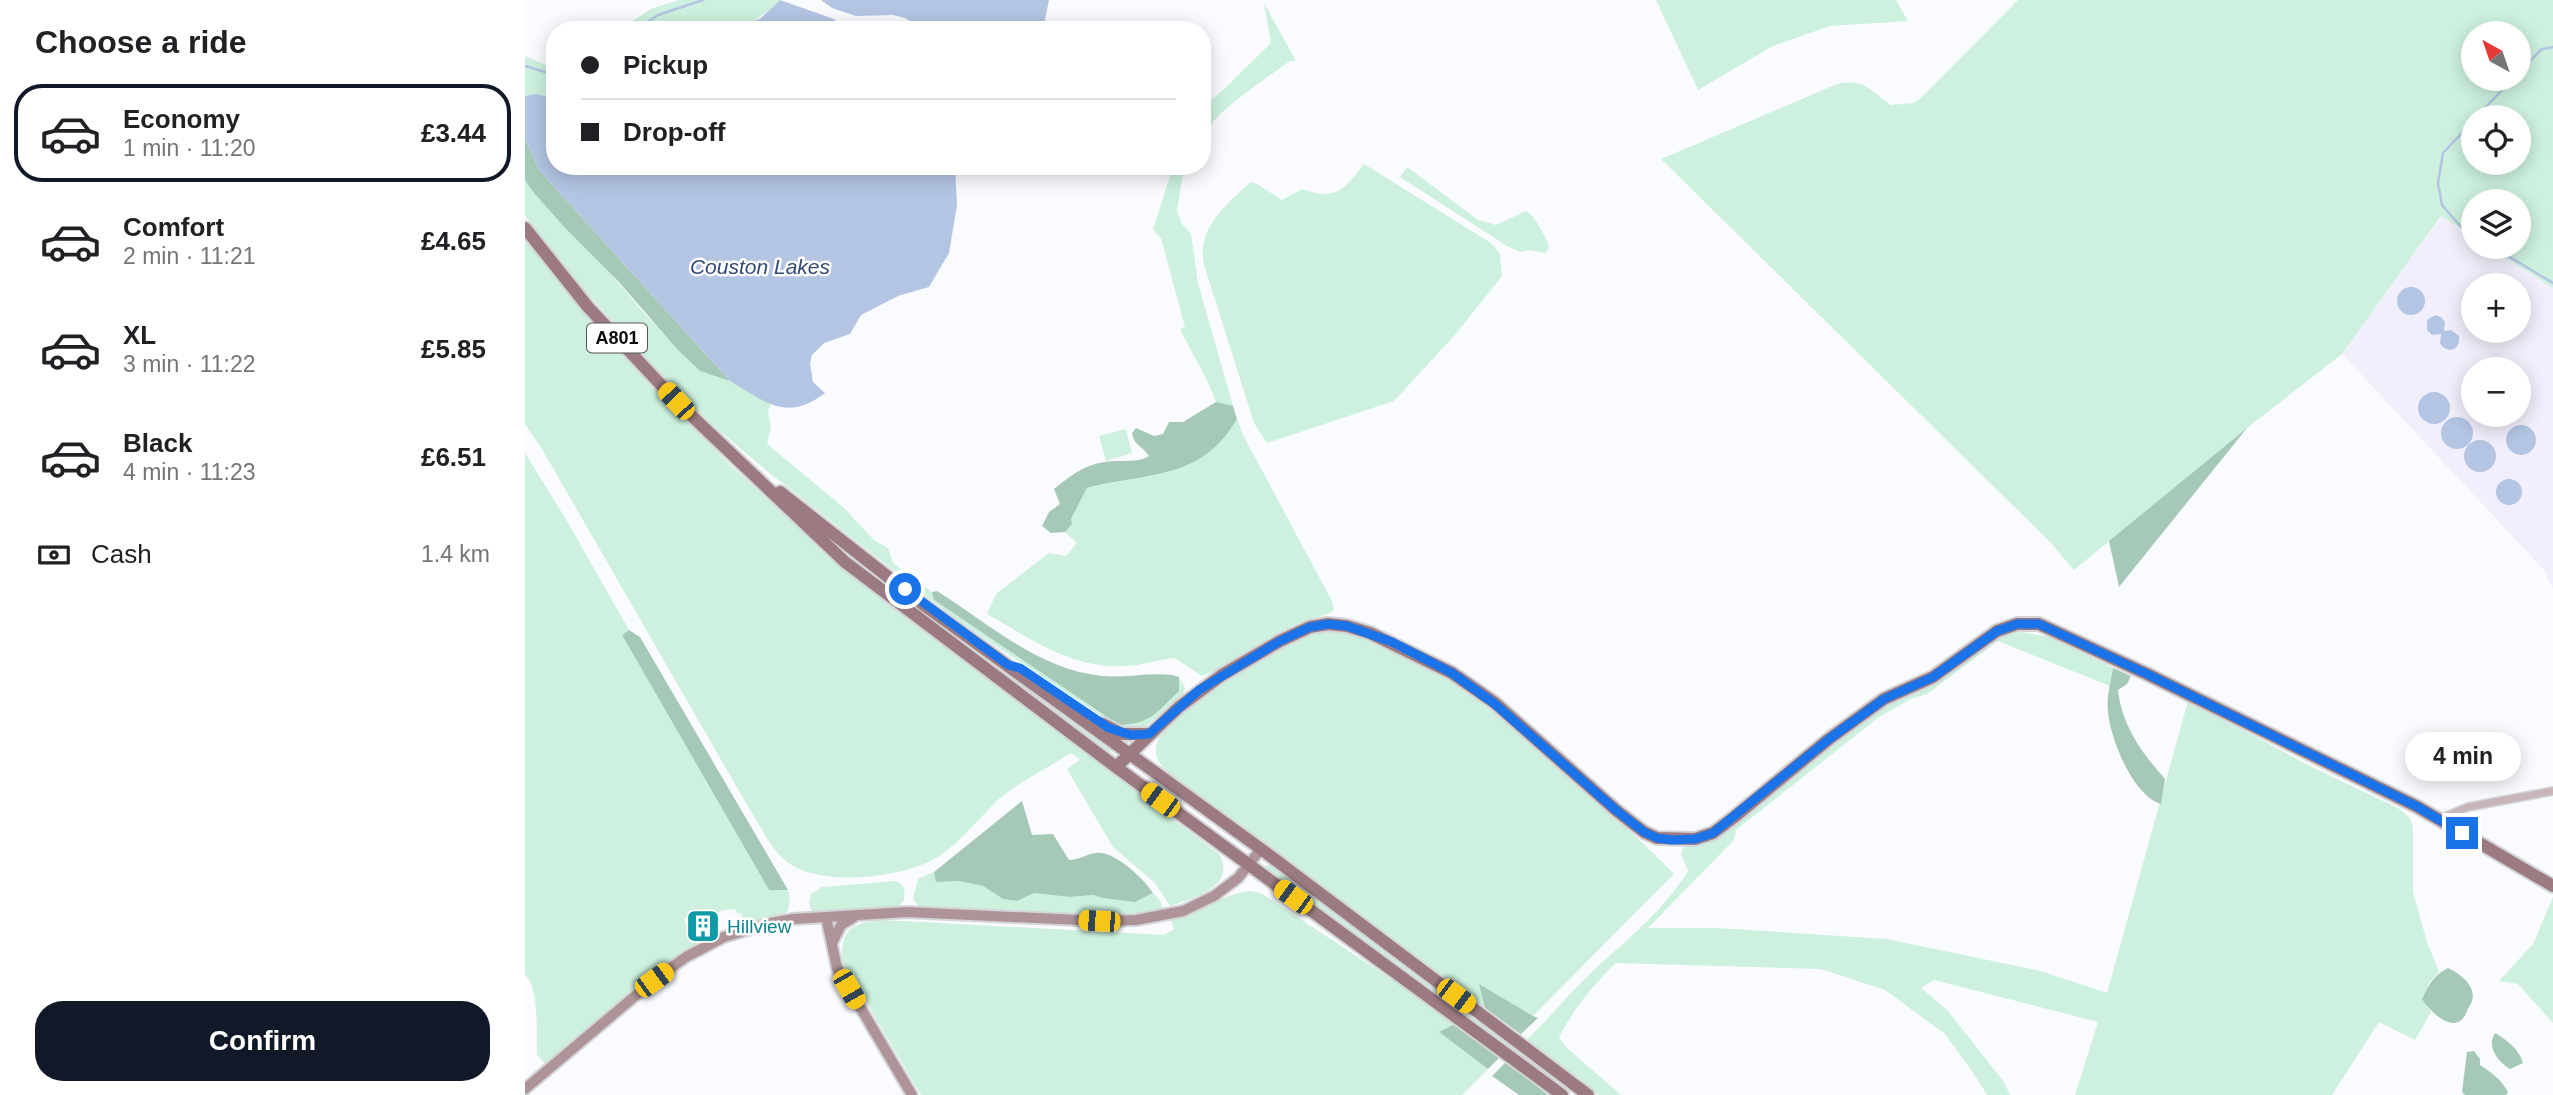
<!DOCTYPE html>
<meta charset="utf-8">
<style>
:root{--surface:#fff;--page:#f6f6f6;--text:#202124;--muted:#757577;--line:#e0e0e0;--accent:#111827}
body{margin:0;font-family:Arial,sans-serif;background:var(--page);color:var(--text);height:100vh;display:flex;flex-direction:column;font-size:26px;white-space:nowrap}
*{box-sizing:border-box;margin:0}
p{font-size:23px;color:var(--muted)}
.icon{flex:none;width:38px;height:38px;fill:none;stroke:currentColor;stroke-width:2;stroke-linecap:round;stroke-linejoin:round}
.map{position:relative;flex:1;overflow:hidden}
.sheet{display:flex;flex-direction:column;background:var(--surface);width:525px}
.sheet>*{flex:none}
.top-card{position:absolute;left:21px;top:21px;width:665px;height:154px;border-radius:28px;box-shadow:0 4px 18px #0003;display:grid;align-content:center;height:154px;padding:0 35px;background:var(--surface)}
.needle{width:46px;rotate:320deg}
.buttons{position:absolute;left:1936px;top:21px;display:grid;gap:14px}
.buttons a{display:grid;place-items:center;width:70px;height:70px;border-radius:50%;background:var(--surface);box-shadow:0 4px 18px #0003;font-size:35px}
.end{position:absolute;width:32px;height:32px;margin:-16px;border:9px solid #1a73e8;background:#fff;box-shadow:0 0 0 4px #fff}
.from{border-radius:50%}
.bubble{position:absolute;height:49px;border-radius:24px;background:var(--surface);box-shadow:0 4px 18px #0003;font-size:23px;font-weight:700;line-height:49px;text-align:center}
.car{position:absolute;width:21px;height:42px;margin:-21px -10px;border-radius:9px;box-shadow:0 0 5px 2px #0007;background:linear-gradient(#f5c518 24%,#345 0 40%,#f5c518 0 76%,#345 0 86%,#f5c518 0)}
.top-card b{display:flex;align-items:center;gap:24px;height:66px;font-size:26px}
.top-card b+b{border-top:2px solid var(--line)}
.top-card i{width:18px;height:18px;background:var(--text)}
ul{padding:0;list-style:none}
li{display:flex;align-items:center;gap:21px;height:98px;margin:0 14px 10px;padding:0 21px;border:4px solid transparent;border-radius:28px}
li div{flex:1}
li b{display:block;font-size:26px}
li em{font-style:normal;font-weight:700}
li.on{border-color:var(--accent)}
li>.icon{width:63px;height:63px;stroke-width:1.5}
h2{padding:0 35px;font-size:32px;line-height:84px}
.pay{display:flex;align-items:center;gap:18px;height:77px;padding:0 35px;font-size:26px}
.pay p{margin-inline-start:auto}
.primary-button{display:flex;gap:14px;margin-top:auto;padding:14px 35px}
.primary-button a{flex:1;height:80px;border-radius:28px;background:var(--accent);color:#fff;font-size:28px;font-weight:700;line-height:80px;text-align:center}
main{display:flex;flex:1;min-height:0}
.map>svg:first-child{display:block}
</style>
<main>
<section class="sheet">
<h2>Choose a ride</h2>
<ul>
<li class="on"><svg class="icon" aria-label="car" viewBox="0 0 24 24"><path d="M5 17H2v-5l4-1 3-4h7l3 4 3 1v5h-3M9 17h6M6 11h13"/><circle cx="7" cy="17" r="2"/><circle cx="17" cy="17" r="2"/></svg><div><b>Economy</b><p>1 min · 11:20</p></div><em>£3.44</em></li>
<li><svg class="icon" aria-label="car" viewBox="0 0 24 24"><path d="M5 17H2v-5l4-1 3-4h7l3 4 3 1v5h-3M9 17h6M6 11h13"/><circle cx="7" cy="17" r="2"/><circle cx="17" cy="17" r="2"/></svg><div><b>Comfort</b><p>2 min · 11:21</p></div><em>£4.65</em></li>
<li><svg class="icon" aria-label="car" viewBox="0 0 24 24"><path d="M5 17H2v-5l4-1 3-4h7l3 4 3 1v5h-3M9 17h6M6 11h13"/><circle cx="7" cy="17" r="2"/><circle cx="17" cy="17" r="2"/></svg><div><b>XL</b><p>3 min · 11:22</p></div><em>£5.85</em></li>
<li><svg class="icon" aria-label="car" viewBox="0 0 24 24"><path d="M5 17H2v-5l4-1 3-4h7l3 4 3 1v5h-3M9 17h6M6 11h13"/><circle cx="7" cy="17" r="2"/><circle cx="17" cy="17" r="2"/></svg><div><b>Black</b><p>4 min · 11:23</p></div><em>£6.51</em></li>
</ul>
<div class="pay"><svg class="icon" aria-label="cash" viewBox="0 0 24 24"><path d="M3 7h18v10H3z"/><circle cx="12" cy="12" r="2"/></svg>Cash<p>1.4 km</p></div>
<div class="primary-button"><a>Confirm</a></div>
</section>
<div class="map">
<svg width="2028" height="1095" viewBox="0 0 2028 1095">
<rect width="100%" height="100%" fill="#fafbff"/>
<path fill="#f2effc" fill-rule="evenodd" d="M1917 216 1948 236V247H1964L2028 288V589L2018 569 1817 354ZM1948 285H1993V331H1948ZM1948 369H1993V415H1948Z"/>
<path fill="#cdf1de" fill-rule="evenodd" d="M154 0H255C235 19 224 25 197 30H93L128 8Z
M1131 0H1371L1383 21 1305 26 1248 46 1173 90Z
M1493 0H2028V288L1964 247H1993V201H1948V236L1916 216 1817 354 1722 428 1549 570 1525 542 1136 159 1312 84C1341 79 1344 90 1366 105L1389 103 1398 96ZM1993 33V79H1948V33ZM1948 117H1993V163H1948Z
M739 3 771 61H765C741 78 716 95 694 115 687 122 685 129 677 136V108L698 90 746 43Z
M0 56 30 69V99L12 95 0 96Z
M839 164 966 243 975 254 977 276 929 336 869 401 742 443 729 423 679 265C671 228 701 206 725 182L732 184 757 200 777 189C811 201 819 190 839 164Z
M648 166H659L652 211 657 224 666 234 673 283 708 406 691 402C682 376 667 354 655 329L660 327 636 238 628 230Z
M882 167 953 220 971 225 1001 211C1010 216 1021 237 1024 247L1021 253 1004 250 996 252 982 246 875 177Z
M0 180 41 229 72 258 121 315 175 371 205 381 247 403 243 410 246 427 242 444 318 507 349 540 363 548 368 563 407 592 409 600 594 725 653 691 654 677 660 688 658 695 620 727 612 730 594 728 432 620 242 471 176 415 130 368 54 284 0 216Z
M0 241 126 385 206 466 272 526 353 596 694 854C713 886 668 898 645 906L630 883 588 847 542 769 555 760 546 753C523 768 495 781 474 799 455 817 437 840 416 855 382 878 295 888 262 862 246 849 236 827 225 810L17 449 0 424Z
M712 419 718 435 807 601 809 609 806 613 771 624 702 666 677 676 650 658C634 659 618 665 602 666 547 669 508 640 462 614L471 594 524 553 541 556 552 543 540 532 547 524 546 519 562 488C623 473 676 480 712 419Z
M601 429 607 453 581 461 574 436Z
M0 453 42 521 104 630 97 635 244 890H263L265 899 263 911 253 918 216 928 217 914 212 913 210 909 199 910 185 916 181 909 159 919 164 932 169 930 173 937 184 932 187 938C127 966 73 1023 22 1065L12 1055C11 1036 15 987 0 975Z
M355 577 427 632 590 750 581 753 352 578Z
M814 631C903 652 969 710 1035 768 1074 803 1113 837 1149 874L1008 1016 955 985 960 1008 640 770C635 764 631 759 631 751 630 714 750 647 782 636 793 632 803 632 814 631Z
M1496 632 1529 638 1588 668 1585 686 1473 641 1402 694 1386 699 1354 717 1211 830 1209 840 1123 928H1192L1361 939 1512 970 1582 993 1663 701 1787 767 1873 808 1885 818 1888 827V892L1902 942 1914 972 1904 983 1897 998 1906 1012 1890 1040 1854 1022 1807 1095H1550L1573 1022 1409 980 1396 988 1423 1011 1479 1082 1485 1095H1462L1451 1077 1420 1034 1360 990 1296 969 1091 963C1068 985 1048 1009 1034 1038L1042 1048 1096 1095H1074L1002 1039C1026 1017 1046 991 1070 969 1103 939 1139 910 1163 871L1156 854 1158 847 1181 843 1196 835 1354 709 1479 635Z
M746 865 1034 1079 1031 1082 737 867Z
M409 872 411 882 434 881 458 886 478 899 492 901 509 893 544 897 568 895 577 898 610 902 628 893 636 902 637 909 614 914 577 915 394 907 388 899 393 879Z
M370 881C380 884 380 891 379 901L372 907 291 913 286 910 284 902 286 894 297 887Z
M725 891 736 893 875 985 944 1034 914 1032 963 1069 937 1095H396L317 961C316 928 327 923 358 920L639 935 649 929 646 920C673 913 697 894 725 891Z
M2028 897V1023L1993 984 1974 981 2008 944Z"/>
<path fill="#a5c9b6" d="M0 138 14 170 205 381 175 371 153 350 93 281 41 229 9 193 0 180Z
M691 402 708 406 712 419C676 481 623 472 562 488L546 519 547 524 540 532 526 533 517 526 524 512 535 504 529 489C545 476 559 465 579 462 594 459 612 464 624 456 618 446 609 446 607 433L611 428 629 436 638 434 644 422H658Z
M1722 428 1594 587 1584 541Z
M412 591C463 623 514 670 577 676 601 678 624 672 647 675L654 677V691C632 712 626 724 594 725L409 600 407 592Z
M104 630 115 637 263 890H244L97 635Z
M1588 668 1606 676 1602 684 1593 690C1597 726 1617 753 1640 779L1636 804C1608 796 1585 738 1583 712 1581 698 1586 681 1588 668Z
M497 801 507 835 528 834 544 860C554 860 561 854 571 853 589 850 619 879 628 893L610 902 577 898 568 895 544 897 509 893 492 901 478 899 458 886 434 881 411 882 409 872Z
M1923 968C1934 973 1952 986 1947 1001 1946 1005 1943 1007 1942 1011 1932 1038 1906 1013 1897 999 1903 985 1909 975 1923 968Z
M954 984 1008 1016 1013 1018 996 1034 960 1008Z
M928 1025 976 1056 963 1069 914 1032Z
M1970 1033C1982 1040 1994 1049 1998 1063L1985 1069C1973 1062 1961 1046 1970 1033Z
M1949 1051 1955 1059V1065C1967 1073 1976 1079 1983 1092L1981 1095H1940L1937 1092 1942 1052Z
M981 1062 1023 1095H994L967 1076Z"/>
<path fill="#b3c5e3" d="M255 0 309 19 319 30H197L235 19Z
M296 0H524L518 30H399L380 18 368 15 331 16 307 8Z
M12 94 30 99V166H430L432 205 424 253 404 287 373 296 336 315 325 334 299 343 287 355 285 364 288 382 300 393C262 422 242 403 205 381L14 170 0 138V96Z
M1872 301a14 14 0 1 1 28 0a14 14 0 1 1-28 0Z
M1910 315 1916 317 1920 322 1919 331 1926 330 1934 336C1936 350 1922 355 1915 343L1916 334 1907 335 1902 330V320Z
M1893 408a16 16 0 1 1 32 0a16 16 0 1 1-32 0Z
M1916 433a16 16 0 1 1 32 0a16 16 0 1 1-32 0Z
M1981 440a15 15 0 1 1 30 0a15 15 0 1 1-30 0Z
M1939 456a16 16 0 1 1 32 0a16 16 0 1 1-32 0Z
M1971 492a13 13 0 1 1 26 0a13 13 0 1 1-26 0Z"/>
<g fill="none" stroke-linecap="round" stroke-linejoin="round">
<path stroke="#b3c5e3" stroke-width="2.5" d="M110 30 133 15 178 0
M0 66 30 75
M1993 73 2017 49 2028 47
M1951 117 1988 79
M1948 121 1918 153 1913 183 1917 205 1937 228 1948 234
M1968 247 2028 283"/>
<g stroke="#d4d5d8" stroke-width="10">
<path id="minor" d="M1914 819 1943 807 2028 791"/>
</g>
<g stroke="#d4d5d8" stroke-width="14">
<path id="secondary" d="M301 917 312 968 387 1095
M307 943 316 925 329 917
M0 1089 129 980 161 957 199 937 246 923 268 919 382 912 574 921 611 920 658 911 689 896 713 878 736 849"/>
</g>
<g stroke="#d4d5d8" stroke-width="16">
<path id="primary" d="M0 228 63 307 151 401 320 562 591 767 1037 1095
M255 492 400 606 736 849 1063 1095
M578 724 597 734H624
M591 767 654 707 697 675 755 641 785 627 803 624 822 626 845 633 927 673 970 703 1092 811 1119 832 1132 838 1170 839 1188 833 1208 818 1304 739 1359 699 1408 677 1472 631 1492 624H1514L1622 674 1891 806 2028 886"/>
</g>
<use href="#minor" stroke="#c8b5b9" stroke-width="7"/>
<use href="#secondary" stroke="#ae9498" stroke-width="10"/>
<use href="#primary" stroke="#9b7b81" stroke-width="12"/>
</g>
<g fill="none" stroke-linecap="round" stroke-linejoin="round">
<path stroke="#1a73e8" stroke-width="9" d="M380 589 483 665 495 668 584 728 606 735 624 734 674 690 755 641 785 627 803 624 822 626 867 642 927 673 970 704 1092 811 1119 832 1132 838 1147 840 1170 839 1188 833 1304 739 1359 699 1408 677 1472 631 1492 624H1514L1622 674 1891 806 1937 833"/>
</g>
<defs>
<g id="building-square" transform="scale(1.75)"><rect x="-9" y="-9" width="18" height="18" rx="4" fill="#0f9aa8" stroke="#fff"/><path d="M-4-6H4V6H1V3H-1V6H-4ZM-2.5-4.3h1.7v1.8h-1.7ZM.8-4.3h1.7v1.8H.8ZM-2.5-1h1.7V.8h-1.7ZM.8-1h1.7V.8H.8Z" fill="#fff"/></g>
</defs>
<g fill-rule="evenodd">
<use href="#building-square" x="178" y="926"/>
</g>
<g text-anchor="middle" stroke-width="5" stroke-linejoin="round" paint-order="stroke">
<rect fill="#fff" stroke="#545456" stroke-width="2" x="62" y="323.5" width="60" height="29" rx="5"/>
<g font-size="18" font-weight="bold" fill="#0b0b0e">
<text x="92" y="344">A801</text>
</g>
<g font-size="19" fill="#0d838f" stroke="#fff" text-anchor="start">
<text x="202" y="933">Hillview</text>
</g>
<g font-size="21" font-style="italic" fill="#324a74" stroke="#fff">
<text x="235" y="274">Couston Lakes</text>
</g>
</g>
</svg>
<div class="buttons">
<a><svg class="needle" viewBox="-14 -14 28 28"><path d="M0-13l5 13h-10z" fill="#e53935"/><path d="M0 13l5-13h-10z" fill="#757577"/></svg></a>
<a><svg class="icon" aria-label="locate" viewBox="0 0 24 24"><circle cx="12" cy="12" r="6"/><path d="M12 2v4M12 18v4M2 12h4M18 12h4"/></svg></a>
<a><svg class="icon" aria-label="layers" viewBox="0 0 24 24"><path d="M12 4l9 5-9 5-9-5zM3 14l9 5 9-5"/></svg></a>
<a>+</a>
<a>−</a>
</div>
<i class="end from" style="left:380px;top:589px"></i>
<i class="end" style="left:1937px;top:833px"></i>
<div class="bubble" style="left:1880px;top:732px;width:116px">4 min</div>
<i class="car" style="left:151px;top:401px;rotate:317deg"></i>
<i class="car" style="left:635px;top:800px;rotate:306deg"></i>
<i class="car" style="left:768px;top:897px;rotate:306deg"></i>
<i class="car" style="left:574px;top:921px;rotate:273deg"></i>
<i class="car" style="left:129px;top:980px;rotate:54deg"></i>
<i class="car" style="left:324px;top:989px;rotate:150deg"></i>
<i class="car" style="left:931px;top:996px;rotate:127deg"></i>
<div class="top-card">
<b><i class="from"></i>Pickup</b>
<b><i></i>Drop-off</b>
</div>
</div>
</main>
